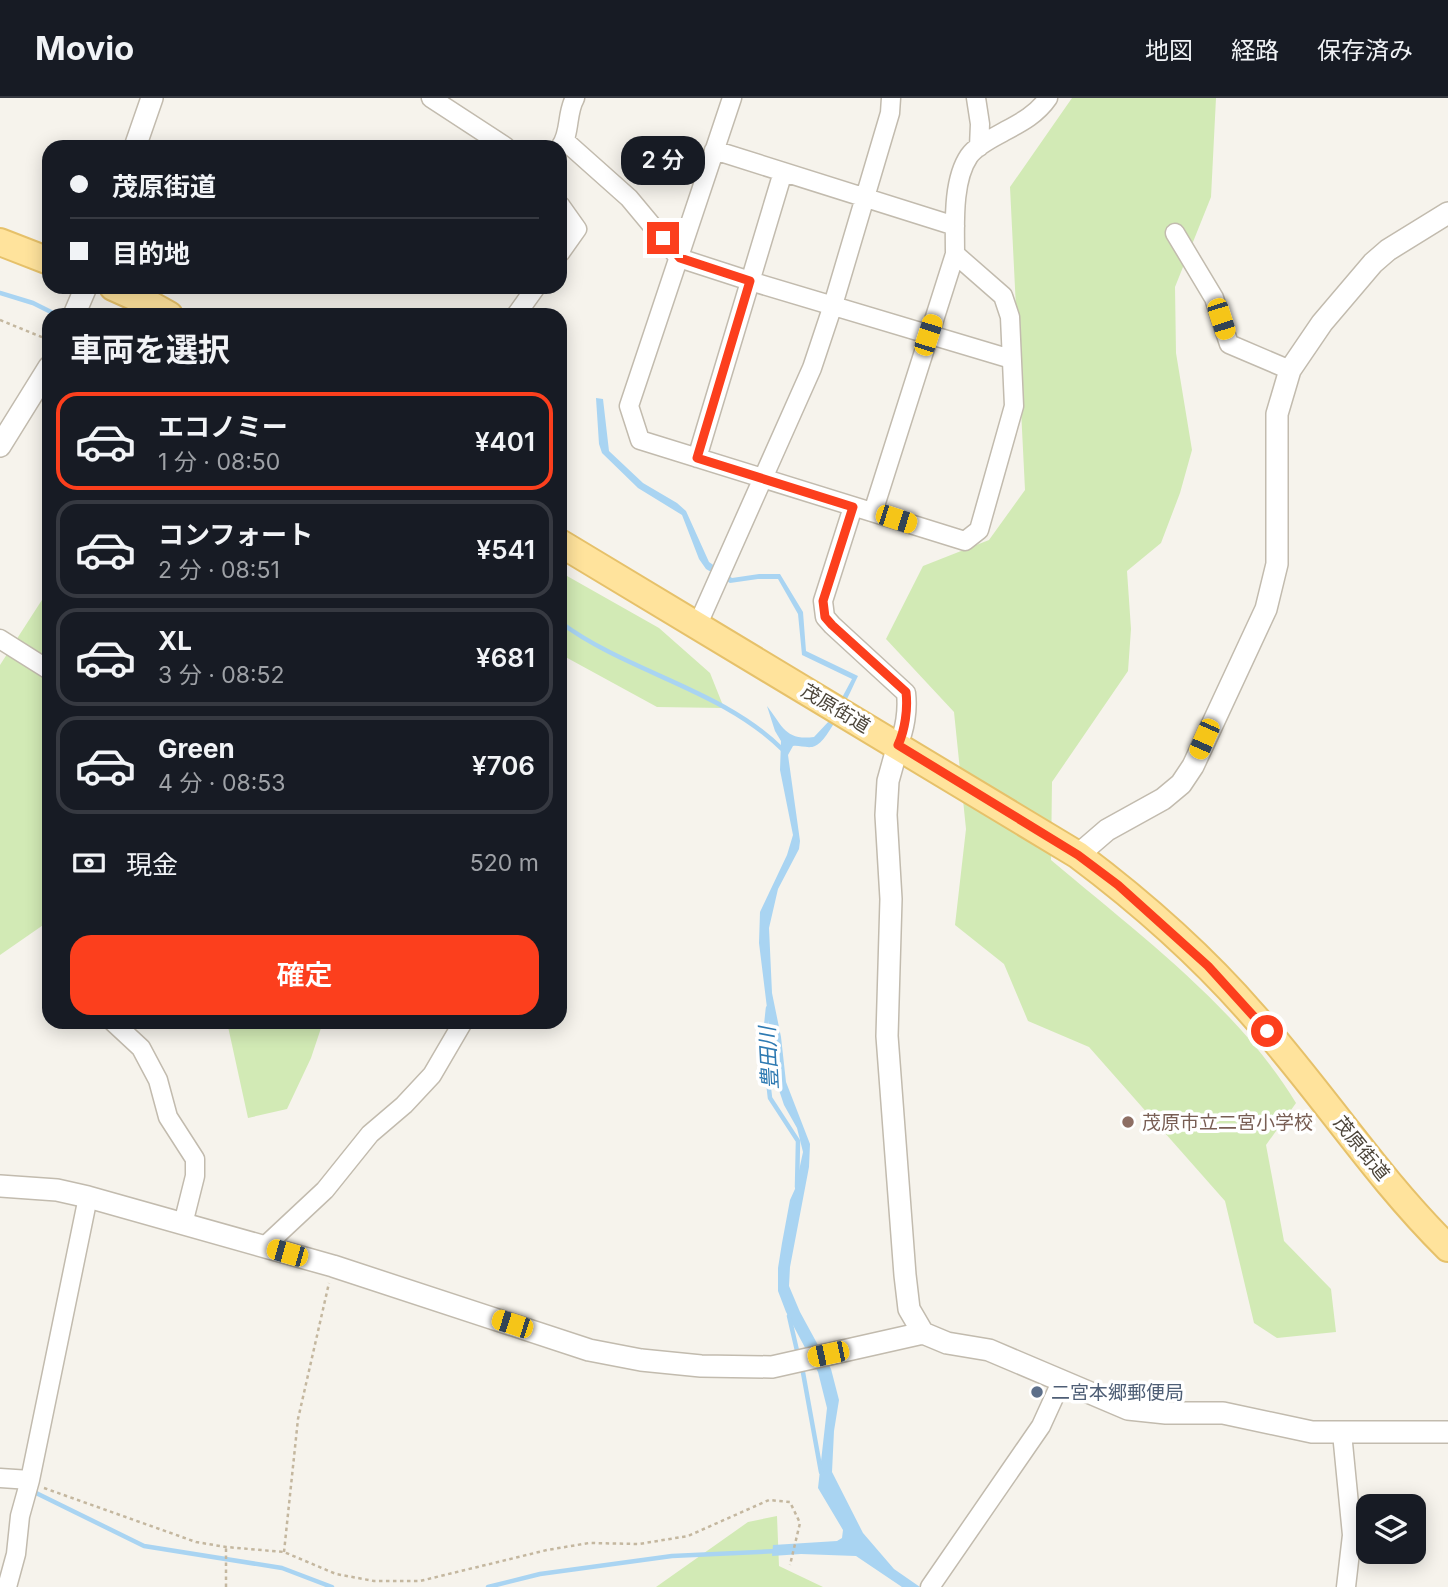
<!DOCTYPE html>
<html lang="ja">
<meta charset="utf-8">
<style>
:root{--surface:#171b24;--page:#20242c;--text:#f1f3f6;--muted:#9ea1a6;--line:#363941;--accent:#fc3f1d}
body{margin:0;font-family:Inter,"Noto Sans JP",sans-serif;background:var(--page);color:var(--text);height:100vh;display:flex;flex-direction:column;font-size:26px;white-space:nowrap}
*{box-sizing:border-box;margin:0}
p{font-size:23px;color:var(--muted)}
.icon{flex:none;width:38px;height:38px;fill:none;stroke:currentColor;stroke-width:2;stroke-linecap:round;stroke-linejoin:round}
.map{position:relative;flex:1;overflow:hidden}
.side{position:absolute;left:42px;top:210px;width:525px;height:721px;display:flex;flex-direction:column;background:var(--surface);border-radius:21px;box-shadow:0 4px 18px #0003}
.side>*{flex:none}
.top-card{position:absolute;left:42px;top:42px;width:525px;height:154px;border-radius:21px;box-shadow:0 4px 18px #0003;display:grid;align-content:center;height:154px;padding:0 28px;background:var(--surface)}
.controls{position:absolute;left:1356px;top:1396px;display:grid;gap:14px}
.controls a{display:grid;place-items:center;width:70px;height:70px;border-radius:14px;background:var(--surface);box-shadow:0 4px 18px #0003;font-size:35px}
.end{position:absolute;width:32px;height:32px;margin:-16px;border:9px solid #fc3f1d;background:#fff;box-shadow:0 0 0 4px #fff}
.from{border-radius:50%}
.bubble{position:absolute;height:49px;border-radius:21px;background:var(--surface);box-shadow:0 4px 18px #0003;font-size:23px;font-weight:600;line-height:49px;text-align:center}
.car{position:absolute;width:21px;height:42px;margin:-21px -10px;border-radius:9px;box-shadow:0 0 5px 2px #0007;background:linear-gradient(#f5c518 24%,#345 0 40%,#f5c518 0 76%,#345 0 86%,#f5c518 0)}
.top-card b{display:flex;align-items:center;gap:24px;height:66px;font-size:26px}
.top-card b+b{border-top:2px solid var(--line)}
.top-card i{width:18px;height:18px;background:var(--text)}
ul{padding:0;list-style:none}
li{display:flex;align-items:center;gap:21px;height:98px;margin:0 14px 10px;padding:0 14px;border:4px solid var(--line);border-radius:21px}
li div{flex:1}
li b{display:block;font-size:26px}
li em{font-style:normal;font-weight:600}
li.current{border-color:var(--accent)}
li>.icon{width:63px;height:63px;stroke-width:1.5}
h2{padding:0 28px;font-size:32px;line-height:84px}
.pay{display:flex;align-items:center;gap:18px;height:77px;padding:0 28px;font-size:26px}
.pay p{margin-inline-start:auto}
.action{display:flex;gap:14px;margin-top:auto;padding:14px 28px}
.action a{flex:1;height:80px;border-radius:21px;background:var(--accent);color:#fff;font-size:28px;font-weight:600;line-height:80px;text-align:center}
header{display:flex;align-items:center;gap:42px;box-sizing:border-box;height:98px;padding:0 35px;background:var(--surface);border-bottom:2px solid var(--line)}
header strong{font-size:33px}
nav{display:flex;gap:38px;margin-inline-start:auto;font-size:24px}
.map>svg:first-child{display:block}
</style>
<header>
<strong>Movio</strong>
<nav><a>地図</a><a>経路</a><a>保存済み</a></nav>
</header>
<div class="map">
<svg width="1448" height="1489" viewBox="0 0 1448 1489">
<rect width="100%" height="100%" fill="#f6f3ec"/>
<path fill="#d2eab5" d="M1072 0H1216L1211 99 1175 189 1176 255 1192 352 1180 395 1161 445 1127 473 1131 531 1128 573 1052 684 1051 762C1136 834 1238 909 1296 1005L1266 1047 1284 1143 1331 1191 1336 1234 1277 1240 1254 1225 1225 1103 1089 949 1028 923 1004 866 955 827 966 731 954 614 886 541 923 468 989 442 1025 392 1010 89Z
M560 474 659 530 710 575 724 610 657 609 560 556Z
M49 491V823L0 857V567Z
M227 924H323L311 960 287 1011 248 1020Z
M777 1418 779 1468 823 1489H656L748 1424Z"/>
<path fill="#a9d4f2" d="M596 300 603 301 609 353 643 385 677 405 686 413 709 464 732 480 759 476H780L803 514 806 553 858 578C851 592 829 643 815 648 809 651 799 647 793 648L788 657 800 743 799 751 778 791 769 830 772 895 781 939 786 984 810 1046 809 1069 790 1169 789 1188 800 1214 831 1271 839 1302 834 1333 832 1374 863 1435 894 1471 920 1489H902L856 1458 801 1456 772 1458 773 1447 837 1443 842 1440 843 1432 818 1390 827 1310 818 1274 786 1214 778 1193V1170L782 1145 790 1102 795 1091 803 1054 797 1030 784 1007 776 983 759 845 760 814 787 757 793 737 780 672 781 643 775 633 767 608C782 627 785 643 814 639L830 622 852 581 802 557 798 516 778 481H758L730 485 706 471 699 461 682 417 638 390 602 355 599 346Z"/>
<g fill="none" stroke-linecap="round" stroke-linejoin="round">
<path stroke="#a9d4f2" stroke-width="4.5" d="M0 195 33 205 57 217
M560 524C628 575 722 591 783 652
M768 910 764 948 770 1000 798 1043 797 1089
M789 1218 798 1257
M802 1269 821 1374
M32 1393 144 1448 282 1470 332 1489
M488 1489 540 1476 672 1458 778 1453"/>
<g stroke="#c2bbae" stroke-width="21">
<path id="minor" d="M431 0 506 49
M732 0 629 308 640 342 965 443 979 432 1014 308 1010 219 1003 198 955 156C955 127 952 83 969 58 977 47 993 40 1005 33 1022 24 1037 16 1048 0
M976 0 980 26 979 49
M565 43 629 100 679 160 750 183 1011 261
M560 49C571 36 566 15 575 0
M714 52 955 128
M560 107 577 131 560 155
M1175 135 1214 200 1229 246 1290 272
M516 217 536 189
M697 360 783 74
M853 409 823 503 825 519 832 527 906 595C908 612 905 632 898 647
M873 414 955 156
M698 526 812 270 833 207 890 15 891 0
M0 541 49 572
M113 924 141 950 158 982 168 1019 195 1061V1078L183 1126
M264 1149 325 1092 370 1036 404 1007 432 977 463 924
M1342 1335 1352 1437 1346 1489
M0 1380 30 1382
M7 1489 16 1456 20 1418 30 1382 88 1099
M930 1489 1041 1328 1062 1282"/>
</g>
<g stroke="#c2bbae" stroke-width="24">
<path id="tertiary" d="M135 49 152 0
M74 217 86 189
M0 348 49 269
M898 647 888 683 886 717 891 801 887 938 905 1177 909 1211 923 1235
M1078 757 1107 732 1163 701 1181 686 1193 668 1266 511 1277 466V316L1290 272 1322 225 1373 165 1388 152 1448 115
M0 1088 57 1092 88 1099 333 1168 589 1252 641 1262 701 1268 772 1269 923 1235 947 1245 989 1252 1128 1311 1166 1315H1223L1312 1334H1448"/>
</g>
<g stroke="#e6c16a" stroke-width="30">
<path id="primary" d="M0 144 49 163
M113 189 144 203 169 217
M560 445 1078 757C1142 805 1202 858 1254 918 1321 993 1376 1079 1448 1150"/>
</g>
<path stroke="#c4b79f" stroke-width="2.5" stroke-dasharray="3.5 3.5" stroke-linecap="butt" d="M0 222 49 242
M44 1390 196 1444 226 1449 284 1454 336 1476 374 1483H420L547 1452 589 1445 639 1446 688 1438 769 1402 790 1404 800 1425 790 1467
M284 1454 298 1321 329 1185
M226 1489V1450"/>
<use href="#minor" stroke="#fff" stroke-width="18"/>
<use href="#tertiary" stroke="#fff" stroke-width="21"/>
<use href="#primary" stroke="#ffe39c" stroke-width="26"/>
</g>
<g fill="none" stroke-linecap="round" stroke-linejoin="round">
<path stroke="#fc3f1d" stroke-width="9" d="M663 140 680 160 750 183 697 360 853 409 823 503 825 519 832 527 906 594C908 611 905 632 898 647L1078 757 1118 787 1208 868 1267 933"/>
</g>
<circle fill="#8d6e63" stroke="#fff" stroke-width="2.5" cx="1128" cy="1024" r="7"/>
<circle fill="#5c6f8a" stroke="#fff" stroke-width="2.5" cx="1037" cy="1294" r="7"/>
<g text-anchor="middle" stroke-width="7" stroke-linejoin="round" paint-order="stroke">
<g font-size="19" fill="#4b4439" stroke="#fff">
<text transform="translate(836 610) rotate(31)" y="7">茂原街道</text>
<text transform="translate(1362 1050) rotate(51)" y="7">茂原街道</text>
</g>
<g font-size="19" fill="#785e54" stroke="#fff" text-anchor="start">
<text x="1142" y="1031">茂原市立二宮小学校</text>
</g>
<g font-size="19" fill="#4e5e75" stroke="#fff" text-anchor="start">
<text x="1051" y="1301">二宮本郷郵便局</text>
</g>
<g font-size="21" font-style="italic" fill="#2e7ab2" stroke="#fff">
<text transform="translate(769 960) rotate(-93)" y="7">豊田川</text>
</g>
</g>
</svg>
<div class="controls">
<a><svg class="icon" aria-label="layers" viewBox="0 0 24 24"><path d="M12 4l9 5-9 5-9-5zM3 14l9 5 9-5"/></svg></a>
</div>
<i class="end from" style="left:1267px;top:933px"></i>
<i class="end" style="left:663px;top:140px"></i>
<div class="bubble" style="left:621px;top:38px;width:84px">2 分</div>
<i class="car" style="left:1221px;top:221px;rotate:162deg"></i>
<i class="car" style="left:928px;top:237px;rotate:18deg"></i>
<i class="car" style="left:896px;top:421px;rotate:108deg"></i>
<i class="car" style="left:1204px;top:641px;rotate:204deg"></i>
<i class="car" style="left:287px;top:1155px;rotate:286deg"></i>
<i class="car" style="left:512px;top:1226px;rotate:288deg"></i>
<i class="car" style="left:828px;top:1256px;rotate:258deg"></i>
<div class="top-card">
<b><i class="from"></i>茂原街道</b>
<b><i></i>目的地</b>
</div>
<section class="side">
<h2>車両を選択</h2>
<ul>
<li class="current"><svg class="icon" aria-label="car" viewBox="0 0 24 24"><path d="M5 17H2v-5l4-1 3-4h7l3 4 3 1v5h-3M9 17h6M6 11h13"/><circle cx="7" cy="17" r="2"/><circle cx="17" cy="17" r="2"/></svg><div><b>エコノミー</b><p>1 分 · 08:50</p></div><em>¥401</em></li>
<li><svg class="icon" aria-label="car" viewBox="0 0 24 24"><path d="M5 17H2v-5l4-1 3-4h7l3 4 3 1v5h-3M9 17h6M6 11h13"/><circle cx="7" cy="17" r="2"/><circle cx="17" cy="17" r="2"/></svg><div><b>コンフォート</b><p>2 分 · 08:51</p></div><em>¥541</em></li>
<li><svg class="icon" aria-label="car" viewBox="0 0 24 24"><path d="M5 17H2v-5l4-1 3-4h7l3 4 3 1v5h-3M9 17h6M6 11h13"/><circle cx="7" cy="17" r="2"/><circle cx="17" cy="17" r="2"/></svg><div><b>XL</b><p>3 分 · 08:52</p></div><em>¥681</em></li>
<li><svg class="icon" aria-label="car" viewBox="0 0 24 24"><path d="M5 17H2v-5l4-1 3-4h7l3 4 3 1v5h-3M9 17h6M6 11h13"/><circle cx="7" cy="17" r="2"/><circle cx="17" cy="17" r="2"/></svg><div><b>Green</b><p>4 分 · 08:53</p></div><em>¥706</em></li>
</ul>
<div class="pay"><svg class="icon" aria-label="cash" viewBox="0 0 24 24"><path d="M3 7h18v10H3z"/><circle cx="12" cy="12" r="2"/></svg>現金<p>520 m</p></div>
<div class="action"><a>確定</a></div>
</section>
</div>
